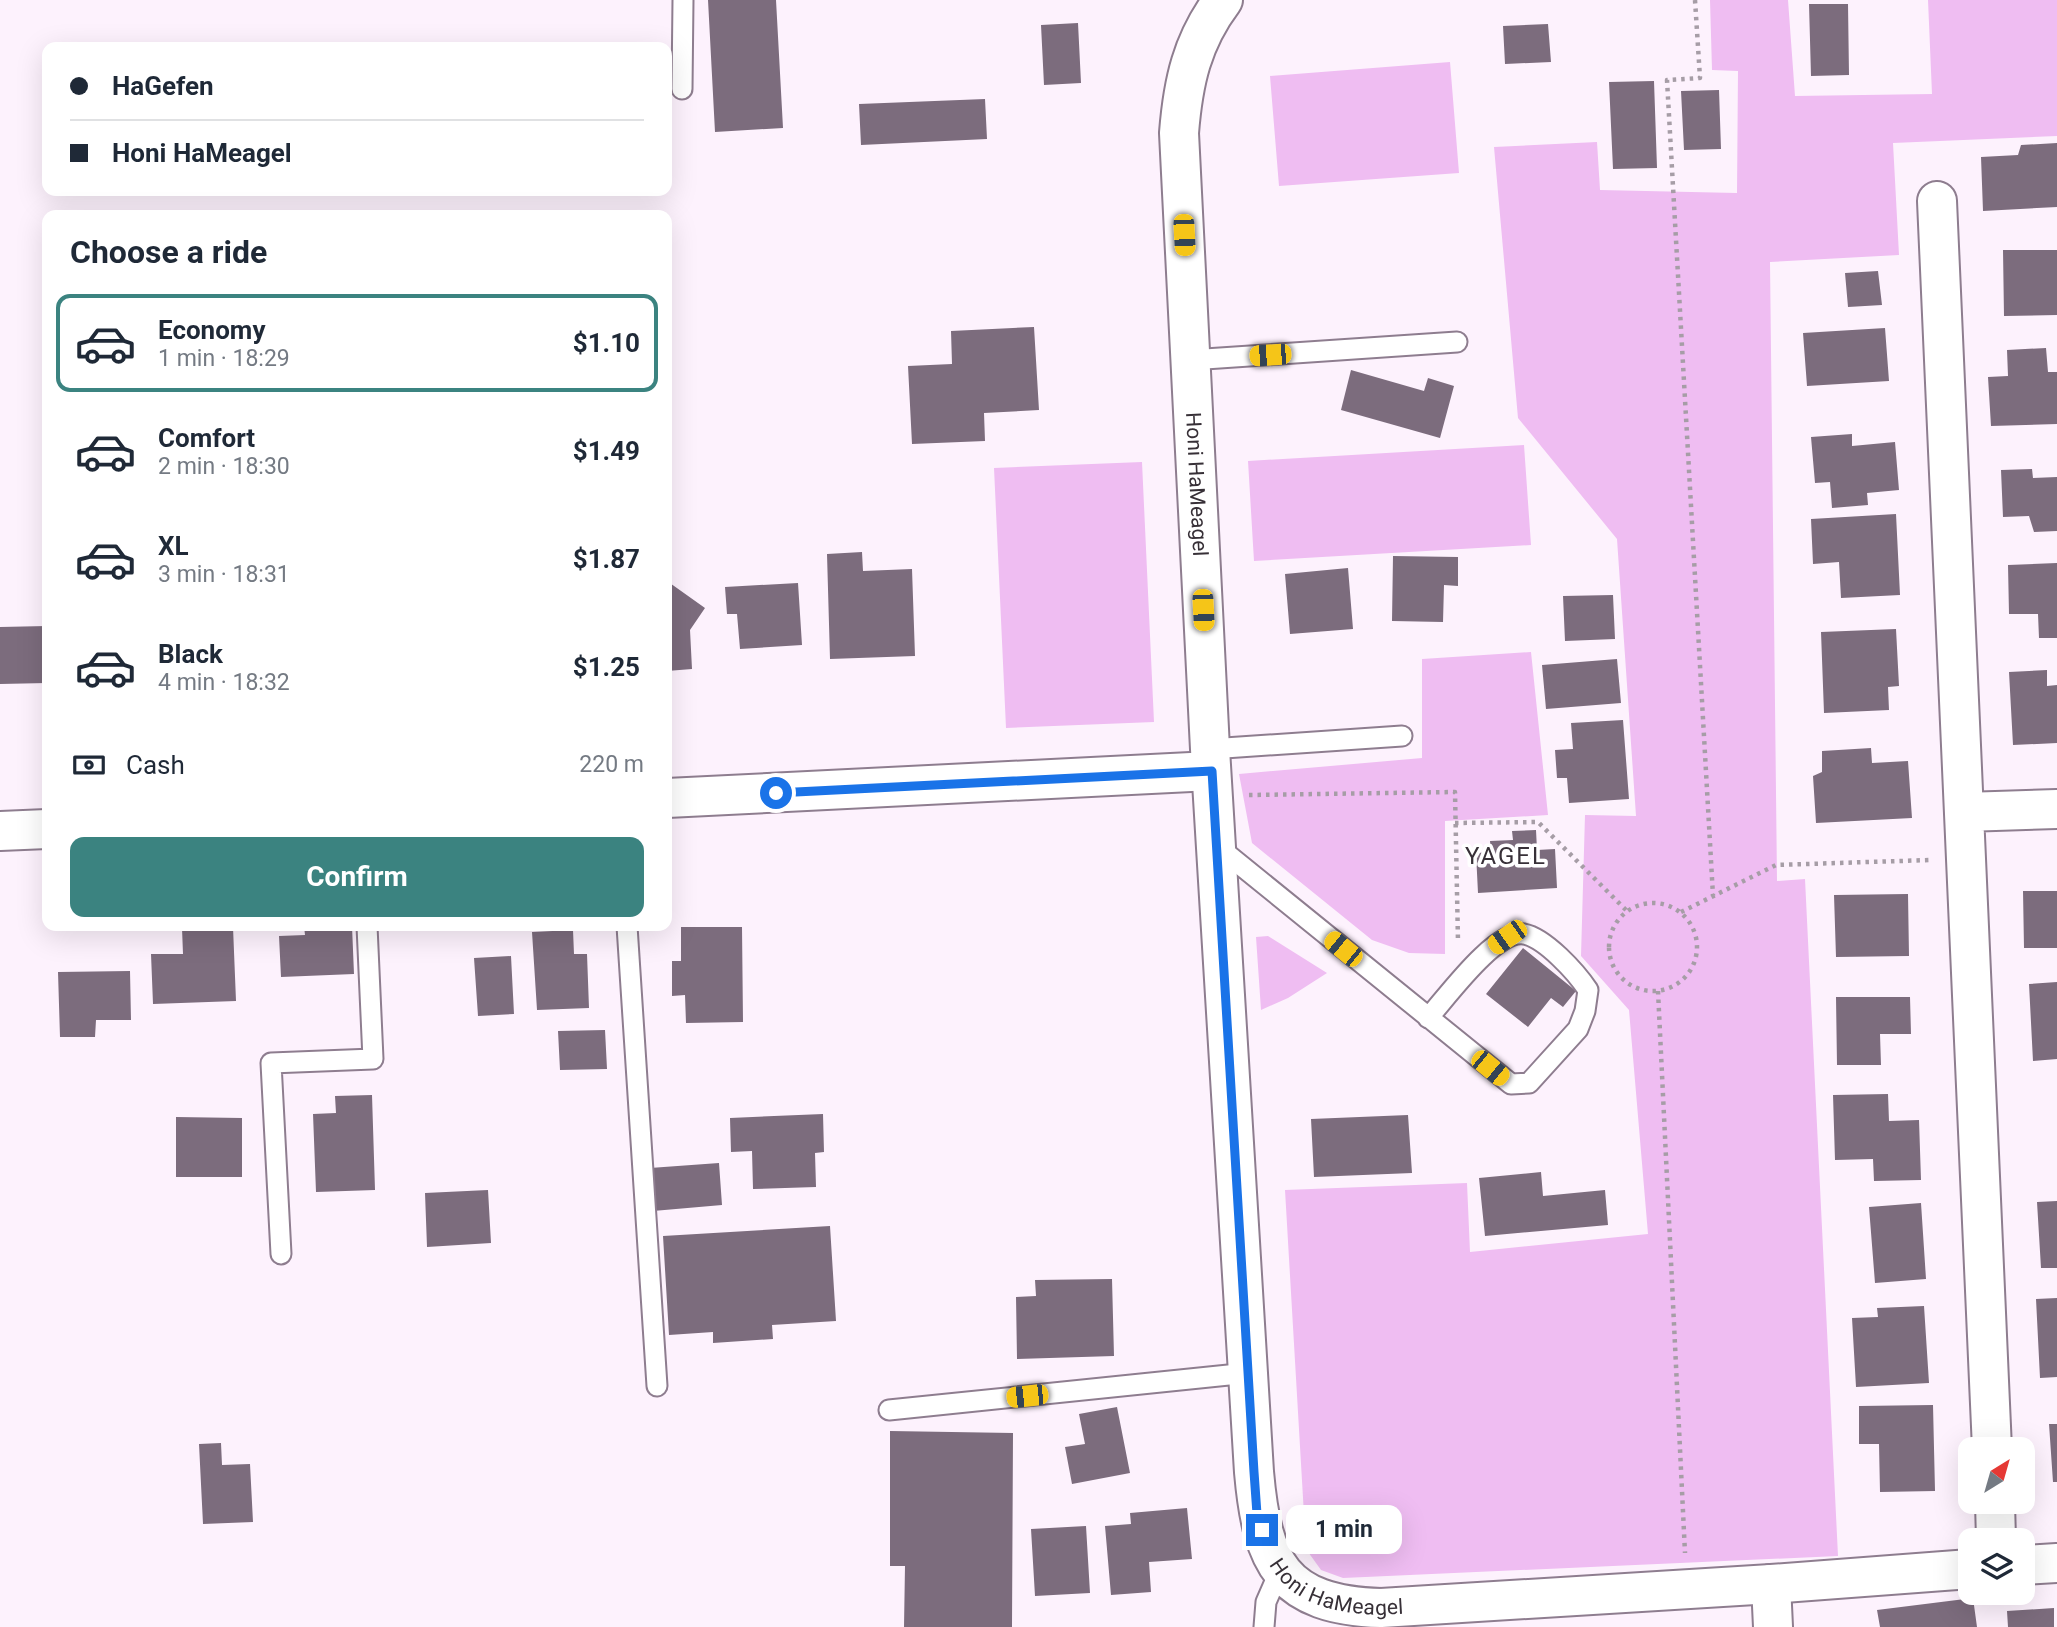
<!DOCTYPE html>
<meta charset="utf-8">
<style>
:root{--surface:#fff;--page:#f2f2f3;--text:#1f2937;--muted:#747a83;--line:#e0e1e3;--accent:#3b8380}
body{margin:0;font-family:Roboto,sans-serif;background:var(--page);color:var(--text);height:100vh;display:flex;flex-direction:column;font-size:26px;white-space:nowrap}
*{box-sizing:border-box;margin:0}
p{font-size:23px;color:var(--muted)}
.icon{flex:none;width:38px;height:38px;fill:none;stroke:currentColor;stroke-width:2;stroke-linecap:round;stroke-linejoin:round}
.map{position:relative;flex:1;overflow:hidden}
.details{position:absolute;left:42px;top:210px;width:630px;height:721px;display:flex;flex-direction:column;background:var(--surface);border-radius:14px;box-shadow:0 7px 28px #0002}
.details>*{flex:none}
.top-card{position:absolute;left:42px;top:42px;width:630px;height:154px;border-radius:14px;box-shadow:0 7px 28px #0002;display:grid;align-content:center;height:154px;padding:0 28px;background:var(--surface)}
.needle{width:46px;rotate:37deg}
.tools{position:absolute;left:1958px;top:1437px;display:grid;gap:14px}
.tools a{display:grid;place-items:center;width:77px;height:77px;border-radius:14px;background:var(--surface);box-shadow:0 7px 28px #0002;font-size:35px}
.end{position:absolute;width:32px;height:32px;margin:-16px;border:9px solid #1a73e8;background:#fff;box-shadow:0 0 0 4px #fff}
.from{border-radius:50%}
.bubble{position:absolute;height:49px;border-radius:14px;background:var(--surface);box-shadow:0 7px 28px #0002;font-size:23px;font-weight:700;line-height:49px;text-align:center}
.car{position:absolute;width:21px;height:42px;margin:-21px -10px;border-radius:9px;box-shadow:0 0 5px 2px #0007;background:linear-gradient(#f5c518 24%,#345 0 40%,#f5c518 0 76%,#345 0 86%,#f5c518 0)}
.top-card b{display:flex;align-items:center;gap:24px;height:66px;font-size:26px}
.top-card b+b{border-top:2px solid var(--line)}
.top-card i{width:18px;height:18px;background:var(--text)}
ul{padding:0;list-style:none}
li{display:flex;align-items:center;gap:21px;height:98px;margin:0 14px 10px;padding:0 14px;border:4px solid transparent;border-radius:14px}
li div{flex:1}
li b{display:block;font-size:26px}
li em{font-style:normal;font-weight:700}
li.selected{border-color:var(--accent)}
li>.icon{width:63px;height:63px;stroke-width:1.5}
h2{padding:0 28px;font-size:32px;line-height:84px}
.pay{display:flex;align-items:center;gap:18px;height:77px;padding:0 28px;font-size:26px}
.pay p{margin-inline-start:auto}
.action{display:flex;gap:14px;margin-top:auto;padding:14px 28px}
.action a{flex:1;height:80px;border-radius:14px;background:var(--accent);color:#fff;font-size:28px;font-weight:700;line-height:80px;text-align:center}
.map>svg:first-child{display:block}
</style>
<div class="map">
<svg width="2057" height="1627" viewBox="0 0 2057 1627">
<rect width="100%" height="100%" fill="#fdf2fd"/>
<path fill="#efbdf2" d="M1710 0H1788L1795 96 1932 94 1928 0H2057V136L1893 143 1899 255 1770 262 1777 881 1805 879 1838 1556 1343 1578 1321 1570 1306 1549 1285 1190 1467 1183 1470 1252 1648 1234 1629 1010 1581 956 1585 815 1636 816 1617 539 1518 418 1494 147 1597 142 1600 190 1737 193 1738 71 1712 70Z
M1450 62 1459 173 1279 186 1270 76Z
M1524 445 1531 545 1254 561 1248 461Z
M1142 462 1154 722 1006 728 994 468Z
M1531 652 1548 815 1445 821V954L1409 953 1372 940 1252 843 1239 774 1422 758V659Z
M1268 936 1327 973 1288 998 1261 1010 1256 937Z"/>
<path fill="#7c6c7d" d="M708 0H776L783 128 715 132Z
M1809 4H1848L1849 75 1811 76Z
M1078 23 1081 83 1044 85 1041 25Z
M1548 24 1551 62 1505 64 1503 26Z
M1654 81 1657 168 1613 169 1609 82Z
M1719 90 1721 149 1684 150 1681 91Z
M985 99 987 139 861 145 859 104Z
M2057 143V207L1983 211 1981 157 2018 155 2021 145Z
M2003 250H2057V315L2004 316Z
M1878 271 1882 305 1848 307 1845 273Z
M1034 327 1039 410 984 413 985 441 912 444 908 366 952 364 951 331Z
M1885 328 1889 381 1807 386 1803 333Z
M2046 348 2048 372H2057V424L1991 426 1988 377 2008 376 2007 350Z
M1351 370 1424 391 1428 378 1454 386 1440 438 1341 410Z
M1852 434V446L1895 442 1899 490 1867 493 1868 505 1832 508 1830 482 1815 483 1811 437Z
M2032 469 2033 478 2057 477V531L2034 532 2029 516 2003 517 2001 470Z
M1896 514 1900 595 1841 598 1839 562 1813 564 1811 519Z
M862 552 863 571 912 569 915 656 830 659 827 554Z
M1393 556 1458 557V586L1444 585 1443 622 1392 621Z
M2057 563V638H2039L2038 614H2009L2008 565Z
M1348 568 1353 629 1290 634 1285 574Z
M667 581 705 608 690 630 692 669 667 671Z
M798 583 802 645 740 649 737 614H727L725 587Z
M1613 595 1615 639 1565 641 1563 596Z
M47 626V683L0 684V627Z
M1896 629 1899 686 1888 687 1889 710 1824 713 1821 632Z
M1617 659 1621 703 1546 709 1542 665Z
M2047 670V686L2057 685V743L2013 745 2009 672Z
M1623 720 1629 799 1569 803 1567 778H1557L1555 750 1573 749 1571 723Z
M1871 748 1872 763 1908 761 1912 818 1816 823 1813 776 1822 772V751Z
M1536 830 1537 850 1555 849 1557 888 1478 893 1476 853 1491 852 1490 841 1513 840 1512 831Z
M2023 891H2057V948H2024Z
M1908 894 1909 956 1836 957 1834 895Z
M304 926H352L354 974 281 977 279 936 305 935Z
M233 927 236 1001 153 1004 151 954H183L182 928Z
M681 927H742L743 1022 686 1023 685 995 672 996V961H681Z
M573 930 574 954H587L589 1008 537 1010 532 932Z
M1523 948 1576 991 1563 1007 1551 998 1528 1027 1486 994Z
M511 956 514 1014 478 1016 474 958Z
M130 971 131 1020H96L95 1037H60L58 972Z
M2057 982V1059L2033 1061 2029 984Z
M1836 997H1910L1911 1034H1880L1881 1065H1837Z
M605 1030 607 1069 560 1070 558 1031Z
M1888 1094 1889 1121 1919 1120 1921 1180 1874 1181 1873 1159 1835 1160 1833 1095Z
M372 1095 375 1190 316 1192 313 1114 336 1113 335 1096Z
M823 1114 824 1152 815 1153 816 1187 753 1189 752 1151 731 1152 730 1118Z
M1408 1115 1412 1173 1314 1177 1311 1119Z
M176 1117 242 1118V1177H176Z
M719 1163 722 1205 653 1211 650 1168Z
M1541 1172 1543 1196 1605 1190 1608 1225 1485 1236 1479 1178Z
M488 1190 491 1243 427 1247 425 1193Z
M2057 1201V1268H2041L2037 1202Z
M1921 1203 1926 1279 1875 1283 1869 1207Z
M830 1226 836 1321 772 1325 773 1339 713 1343V1332L669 1335 663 1236Z
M1112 1279 1114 1356 1017 1359 1016 1297 1036 1296 1035 1280Z
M2057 1298V1377L2040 1378 2036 1299Z
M1924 1306 1929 1383 1856 1387 1852 1318 1878 1317 1877 1308Z
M1933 1405 1935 1491 1880 1492 1879 1444H1859V1406Z
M1117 1407 1130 1473 1072 1484 1065 1447 1085 1444 1079 1414Z
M2049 1424H2057V1482H2053Z
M890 1431 1013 1433 1012 1627H904L905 1566H890Z
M221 1443 222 1465 250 1464 253 1522 203 1524 199 1444Z
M1187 1508 1192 1559 1149 1562 1151 1592 1111 1595 1105 1526 1131 1524 1130 1513Z
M1086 1526 1090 1593 1035 1596 1031 1529Z
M1973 1598 1977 1627H1880L1877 1610Z
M2054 1608V1627H2008L2007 1611Z"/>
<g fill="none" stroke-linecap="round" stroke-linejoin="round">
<g stroke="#8e7d8f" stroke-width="23">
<path id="service" d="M682 89 683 0
M1190 360 1457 342
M1210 749 1402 736
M1217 846 1511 1084 1529 1083 1578 1029 1585 1011 1588 990C1576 972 1545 938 1524 934 1495 930 1447 997 1428 1018
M627 926 657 1386
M281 1254 271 1063 373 1059 367 926
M889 1410 1248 1373
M1264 1627 1266 1602 1280 1570"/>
</g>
<g stroke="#8e7d8f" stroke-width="42">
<path id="minor" d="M1937 201 1992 1449
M1964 812 2057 809
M1995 1502 1996 1540
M1771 1584 1773 1627"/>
</g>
<g stroke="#8e7d8f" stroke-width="42">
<g id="tertiary">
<path id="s1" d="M1223 0C1192 41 1183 82 1179 133L1210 749 1254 1472C1262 1563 1282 1605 1381 1608L1771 1584 1970 1569"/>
<path d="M667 798 1211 771"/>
<path d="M0 831 47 829"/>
<path d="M2023 1565 2057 1563"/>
</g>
</g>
<path stroke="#a69da6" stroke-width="4.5" stroke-dasharray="3.5 5" stroke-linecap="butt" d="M1695 0 1700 78 1667 80 1713 896
M1249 795 1455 792 1458 942
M1455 823 1538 822 1626 910
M1609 947a44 44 0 1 1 88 0a44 44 0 1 1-88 0Z
M1681 912 1776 865 1930 860
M1658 991 1685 1553"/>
<use href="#service" stroke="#fff" stroke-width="19"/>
<use href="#minor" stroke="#fff" stroke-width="38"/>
<use href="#tertiary" stroke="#fff" stroke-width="38"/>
</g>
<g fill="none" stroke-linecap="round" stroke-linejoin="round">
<path stroke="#1a73e8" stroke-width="9" d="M776 793 1212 771 1254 1472 1257 1514 1262 1530"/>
</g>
<g text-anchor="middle" stroke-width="7" stroke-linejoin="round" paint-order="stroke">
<g font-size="21" fill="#373037" stroke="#fff">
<text dy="7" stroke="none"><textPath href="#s1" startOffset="494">Honi HaMeagel</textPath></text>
<text dy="7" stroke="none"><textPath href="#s1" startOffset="1647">Honi HaMeagel</textPath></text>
</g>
<g font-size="24" letter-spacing="2" fill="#373037" stroke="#fff">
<text x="1506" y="864">YAGEL</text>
</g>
</g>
</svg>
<div class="tools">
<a><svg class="needle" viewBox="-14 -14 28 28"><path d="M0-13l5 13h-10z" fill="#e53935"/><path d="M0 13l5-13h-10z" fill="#747a83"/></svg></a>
<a><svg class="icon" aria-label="layers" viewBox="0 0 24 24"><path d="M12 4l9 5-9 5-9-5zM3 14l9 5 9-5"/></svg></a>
</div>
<i class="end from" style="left:776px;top:793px"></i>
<i class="end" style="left:1262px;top:1530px"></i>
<div class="bubble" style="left:1286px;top:1505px;width:116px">1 min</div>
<i class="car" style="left:1184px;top:235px;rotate:177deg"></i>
<i class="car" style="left:1270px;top:355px;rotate:266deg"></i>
<i class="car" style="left:1203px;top:610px;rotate:177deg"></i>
<i class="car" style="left:1507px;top:937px;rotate:235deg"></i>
<i class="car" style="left:1343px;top:949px;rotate:309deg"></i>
<i class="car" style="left:1490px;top:1068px;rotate:129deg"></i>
<i class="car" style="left:1027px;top:1396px;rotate:264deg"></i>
<div class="top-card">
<b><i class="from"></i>HaGefen</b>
<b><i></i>Honi HaMeagel</b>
</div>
<section class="details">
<h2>Choose a ride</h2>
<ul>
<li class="selected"><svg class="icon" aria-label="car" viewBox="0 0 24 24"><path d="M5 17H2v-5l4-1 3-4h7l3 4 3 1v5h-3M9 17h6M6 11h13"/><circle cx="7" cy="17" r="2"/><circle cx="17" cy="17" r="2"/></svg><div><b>Economy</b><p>1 min · 18:29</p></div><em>$1.10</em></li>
<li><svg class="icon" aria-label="car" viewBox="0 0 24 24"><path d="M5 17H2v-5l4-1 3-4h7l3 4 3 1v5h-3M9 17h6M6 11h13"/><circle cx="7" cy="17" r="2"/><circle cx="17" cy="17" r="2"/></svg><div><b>Comfort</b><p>2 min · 18:30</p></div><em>$1.49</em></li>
<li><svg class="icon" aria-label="car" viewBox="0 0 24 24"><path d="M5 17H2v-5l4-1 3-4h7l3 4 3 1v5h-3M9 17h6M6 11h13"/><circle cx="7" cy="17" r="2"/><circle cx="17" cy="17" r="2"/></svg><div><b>XL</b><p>3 min · 18:31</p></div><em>$1.87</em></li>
<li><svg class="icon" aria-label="car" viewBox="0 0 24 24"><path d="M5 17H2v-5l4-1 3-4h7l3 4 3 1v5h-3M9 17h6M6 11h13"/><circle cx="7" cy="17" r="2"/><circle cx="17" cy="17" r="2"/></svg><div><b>Black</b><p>4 min · 18:32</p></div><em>$1.25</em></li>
</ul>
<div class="pay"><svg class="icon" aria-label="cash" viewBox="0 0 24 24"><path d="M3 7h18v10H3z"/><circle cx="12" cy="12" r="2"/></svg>Cash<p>220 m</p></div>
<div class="action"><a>Confirm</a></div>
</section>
</div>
